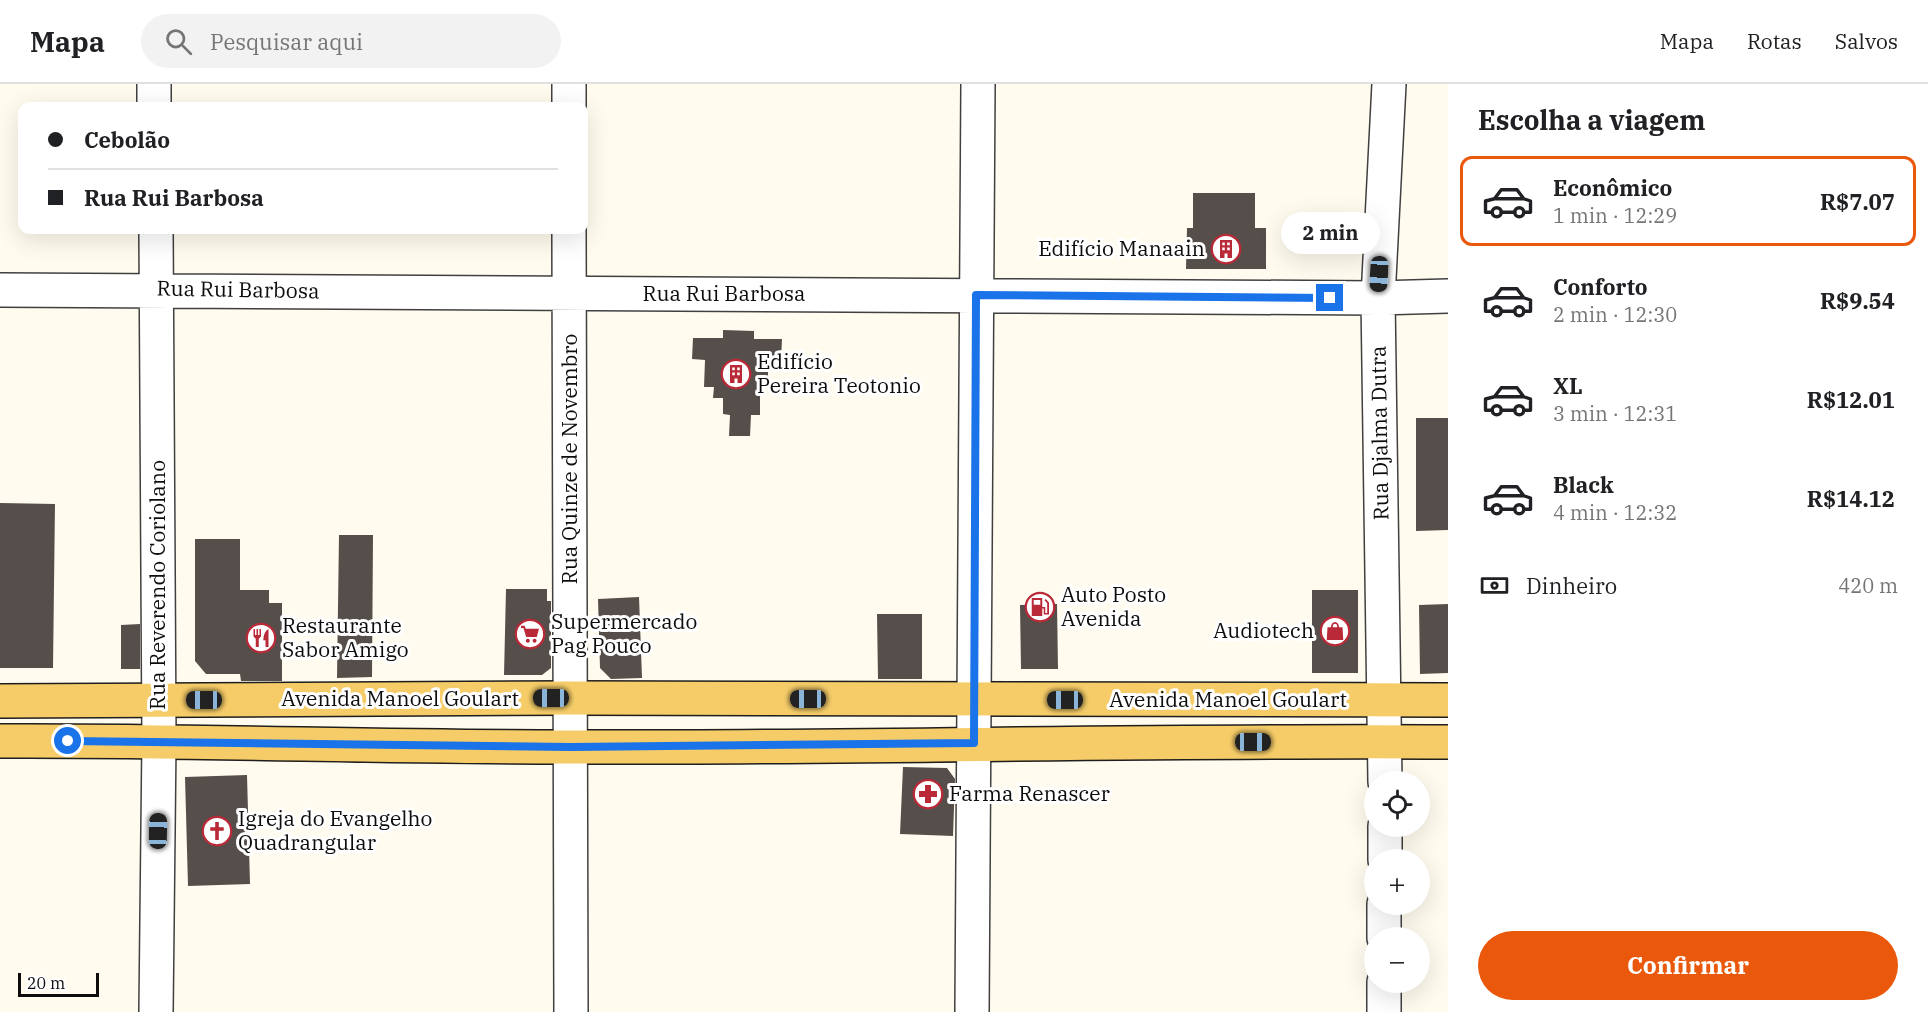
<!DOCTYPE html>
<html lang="pt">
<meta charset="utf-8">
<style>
:root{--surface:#fff;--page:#f2f2f2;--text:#202124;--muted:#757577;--line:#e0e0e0;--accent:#ea580c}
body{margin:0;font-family:"IBM Plex Serif",serif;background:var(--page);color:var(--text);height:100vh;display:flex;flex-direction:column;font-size:22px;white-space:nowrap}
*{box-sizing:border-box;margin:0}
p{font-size:20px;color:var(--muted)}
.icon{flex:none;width:33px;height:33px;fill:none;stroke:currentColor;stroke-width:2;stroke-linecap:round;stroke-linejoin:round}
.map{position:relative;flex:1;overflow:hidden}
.sheet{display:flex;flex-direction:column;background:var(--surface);width:480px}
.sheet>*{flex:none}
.hud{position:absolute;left:18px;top:18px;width:570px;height:132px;border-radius:12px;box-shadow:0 6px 24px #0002;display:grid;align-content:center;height:132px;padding:0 30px;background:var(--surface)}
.fabs{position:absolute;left:1364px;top:687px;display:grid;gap:12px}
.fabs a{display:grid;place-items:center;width:66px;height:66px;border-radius:50%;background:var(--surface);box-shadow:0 6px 24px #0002;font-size:30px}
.scale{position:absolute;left:18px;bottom:15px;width:81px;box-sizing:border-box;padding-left:6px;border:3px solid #0d0d0d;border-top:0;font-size:16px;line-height:21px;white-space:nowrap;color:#0d0d0d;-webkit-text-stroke:4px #fff;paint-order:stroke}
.end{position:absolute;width:27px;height:27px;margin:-14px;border:8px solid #1a73e8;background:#fff;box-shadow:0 0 0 3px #fff}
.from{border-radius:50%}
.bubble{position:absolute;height:42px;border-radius:21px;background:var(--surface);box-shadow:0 6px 24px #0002;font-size:20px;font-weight:700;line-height:42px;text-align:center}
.car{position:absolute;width:18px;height:36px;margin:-18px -9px;border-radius:8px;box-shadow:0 0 4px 2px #0007;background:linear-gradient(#222 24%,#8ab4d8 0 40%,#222 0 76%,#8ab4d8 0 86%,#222 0)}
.hud b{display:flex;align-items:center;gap:21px;height:57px;font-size:22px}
.hud b+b{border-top:2px solid var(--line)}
.hud i{width:15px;height:15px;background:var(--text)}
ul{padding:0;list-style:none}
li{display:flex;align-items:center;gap:18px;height:90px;margin:0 12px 9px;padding:0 18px;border:3px solid transparent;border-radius:12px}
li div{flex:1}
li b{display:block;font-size:22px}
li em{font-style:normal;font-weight:700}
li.active{border-color:var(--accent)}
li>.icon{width:54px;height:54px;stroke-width:1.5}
h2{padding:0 30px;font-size:27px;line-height:72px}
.pay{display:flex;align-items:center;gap:15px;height:66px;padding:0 30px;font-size:22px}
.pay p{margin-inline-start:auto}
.cta{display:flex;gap:12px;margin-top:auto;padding:12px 30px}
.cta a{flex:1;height:69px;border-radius:36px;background:var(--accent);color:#fff;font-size:24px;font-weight:700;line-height:69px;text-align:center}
header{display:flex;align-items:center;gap:36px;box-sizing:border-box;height:84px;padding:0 30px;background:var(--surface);border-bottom:2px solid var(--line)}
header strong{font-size:28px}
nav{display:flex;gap:33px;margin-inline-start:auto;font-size:21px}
.search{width:420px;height:54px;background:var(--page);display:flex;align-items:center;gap:15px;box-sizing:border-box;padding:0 21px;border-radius:33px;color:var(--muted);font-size:22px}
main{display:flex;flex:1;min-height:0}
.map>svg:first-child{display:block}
</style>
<header>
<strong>Mapa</strong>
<div class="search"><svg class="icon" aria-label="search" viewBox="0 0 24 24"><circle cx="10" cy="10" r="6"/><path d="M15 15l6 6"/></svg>Pesquisar aqui</div>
<nav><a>Mapa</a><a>Rotas</a><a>Salvos</a></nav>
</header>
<main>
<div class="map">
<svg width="1448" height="928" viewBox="0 0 1448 928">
<rect width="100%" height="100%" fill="#fffbee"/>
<path fill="#564e4a" d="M1193 109H1255V144H1266V185H1186L1187 144H1193Z
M723 246 754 247V255H782L781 277H768V304H760V331H751L750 352H729L730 331 723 330V314H713L714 303H704L705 276 692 275 693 254H723Z
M1416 334H1448V446L1416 447Z
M0 419 55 420 53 584H0Z
M339 451H373L372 593 337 594Z
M195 455H240V506H269V519H282V597H241L240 590H206L195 577Z
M506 505H547V517H551V584L542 591H504Z
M1312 506H1358V589H1312Z
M639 513 642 594 611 595 600 584 598 515Z
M1057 520 1058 585H1021L1020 521Z
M1448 520V589L1420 590 1419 521Z
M877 530H922V595H878Z
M140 540V585H121V541Z
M903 683 947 684 955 695 953 752 900 750Z
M247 691 250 800 188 802 185 693Z"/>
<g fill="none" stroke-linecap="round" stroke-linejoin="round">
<g stroke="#404040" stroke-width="36">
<path id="minor" d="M154 0V22
M569 0V22
M156 146 159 656 156 928
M569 146 571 928
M0 206 1378 214 1448 212
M1385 698 1378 214 1389 0
M1385 776V742
M1384 854V820
M972 928 978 0
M1384 928V898"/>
</g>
<g stroke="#1e1e1e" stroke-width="36">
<path id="major" d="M0 617 571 614 1448 616
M0 657C189 656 378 663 568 663 861 664 1154 656 1448 658"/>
</g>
<use href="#minor" stroke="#fff" stroke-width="33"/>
<use href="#major" stroke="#f5cc68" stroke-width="33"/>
</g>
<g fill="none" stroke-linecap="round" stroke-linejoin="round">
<path stroke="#1a73e8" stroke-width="8" d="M68 657 571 663 974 659 976 211 1330 214"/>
</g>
<defs>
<g id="building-ring" transform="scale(1.5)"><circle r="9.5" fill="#fff" stroke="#ba2937" stroke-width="1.5"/><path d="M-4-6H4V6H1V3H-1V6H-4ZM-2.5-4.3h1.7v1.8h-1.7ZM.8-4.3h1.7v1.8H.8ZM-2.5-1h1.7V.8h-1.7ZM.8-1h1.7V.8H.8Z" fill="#ba2937"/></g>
<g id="fuel-ring" transform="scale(1.5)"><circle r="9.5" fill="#fff" stroke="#ba2937" stroke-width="1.5"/><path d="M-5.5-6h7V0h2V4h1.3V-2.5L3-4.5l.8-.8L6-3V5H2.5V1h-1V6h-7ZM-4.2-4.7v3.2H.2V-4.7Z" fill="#ba2937"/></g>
<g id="shop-ring" transform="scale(1.5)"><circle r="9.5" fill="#fff" stroke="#ba2937" stroke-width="1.5"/><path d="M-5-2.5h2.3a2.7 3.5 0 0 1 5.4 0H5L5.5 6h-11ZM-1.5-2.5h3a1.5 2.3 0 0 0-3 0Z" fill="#ba2937"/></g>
<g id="supermarket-ring" transform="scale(1.5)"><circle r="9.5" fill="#fff" stroke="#ba2937" stroke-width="1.5"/><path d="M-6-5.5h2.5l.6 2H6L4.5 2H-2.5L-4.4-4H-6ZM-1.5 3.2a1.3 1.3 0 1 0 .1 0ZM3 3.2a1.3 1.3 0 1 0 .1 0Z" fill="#ba2937"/></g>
<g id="restaurant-ring" transform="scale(1.5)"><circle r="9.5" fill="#fff" stroke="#ba2937" stroke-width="1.5"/><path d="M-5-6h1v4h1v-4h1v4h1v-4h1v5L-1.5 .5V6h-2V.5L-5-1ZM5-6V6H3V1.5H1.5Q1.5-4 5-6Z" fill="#ba2937"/></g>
<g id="pharmacy-ring" transform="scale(1.5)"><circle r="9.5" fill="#fff" stroke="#ba2937" stroke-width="1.5"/><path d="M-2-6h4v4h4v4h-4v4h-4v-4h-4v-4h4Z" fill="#ba2937"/></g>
<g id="church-ring" transform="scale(1.5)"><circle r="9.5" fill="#fff" stroke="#ba2937" stroke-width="1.5"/><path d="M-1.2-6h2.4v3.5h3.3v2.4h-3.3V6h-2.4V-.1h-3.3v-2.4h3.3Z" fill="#ba2937"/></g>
</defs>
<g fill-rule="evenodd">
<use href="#building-ring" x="1226" y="165"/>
<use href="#building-ring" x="736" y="290"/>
<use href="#fuel-ring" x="1040" y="523"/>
<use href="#shop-ring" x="1335" y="547"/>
<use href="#supermarket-ring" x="530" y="550"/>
<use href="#restaurant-ring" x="261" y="554"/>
<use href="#pharmacy-ring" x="928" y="710"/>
<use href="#church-ring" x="217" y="747"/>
</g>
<g text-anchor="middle" stroke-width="6" stroke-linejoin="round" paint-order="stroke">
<g font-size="21" fill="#0d0d0d" stroke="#fff" text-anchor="start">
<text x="1205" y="172" text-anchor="end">Edifício Manaain</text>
<text x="757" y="285">Edifício<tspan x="757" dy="24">Pereira Teotonio</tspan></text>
<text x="1061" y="518">Auto Posto<tspan x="1061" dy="24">Avenida</tspan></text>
<text x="551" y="545">Supermercado<tspan x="551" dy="24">Pag Pouco</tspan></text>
<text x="282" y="549">Restaurante<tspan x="282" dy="24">Sabor Amigo</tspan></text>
<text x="1314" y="554" text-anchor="end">Audiotech</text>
<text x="949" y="717">Farma Renascer</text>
<text x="238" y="742">Igreja do Evangelho<tspan x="238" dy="24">Quadrangular</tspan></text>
</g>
<g font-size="21" fill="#0d0d0d" stroke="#fff">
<text transform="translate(238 206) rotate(1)" y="7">Rua Rui Barbosa</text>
<text x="724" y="217">Rua Rui Barbosa</text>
<text transform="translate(1380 349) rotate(-91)" y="7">Rua Djalma Dutra</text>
<text transform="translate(570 375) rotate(-90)" y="7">Rua Quinze de Novembro</text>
<text transform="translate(158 501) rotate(-90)" y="7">Rua Reverendo Coriolano</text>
<text x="400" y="622">Avenida Manoel Goulart</text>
<text x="1228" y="623">Avenida Manoel Goulart</text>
</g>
</g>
</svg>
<div class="fabs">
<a><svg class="icon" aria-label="locate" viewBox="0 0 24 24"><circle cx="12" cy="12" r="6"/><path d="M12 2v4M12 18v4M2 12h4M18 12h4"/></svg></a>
<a>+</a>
<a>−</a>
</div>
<div class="scale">20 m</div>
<i class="end from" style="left:68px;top:657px"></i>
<i class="end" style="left:1330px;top:214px"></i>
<div class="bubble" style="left:1281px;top:128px;width:99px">2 min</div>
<i class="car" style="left:1379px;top:190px;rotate:183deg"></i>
<i class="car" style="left:551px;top:614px;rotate:270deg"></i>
<i class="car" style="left:808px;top:615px;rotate:270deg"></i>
<i class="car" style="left:204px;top:616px;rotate:270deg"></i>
<i class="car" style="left:1065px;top:616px;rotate:270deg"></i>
<i class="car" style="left:1253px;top:658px;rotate:90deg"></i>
<i class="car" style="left:158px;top:747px;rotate:1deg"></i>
<div class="hud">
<b><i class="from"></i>Cebolão</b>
<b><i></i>Rua Rui Barbosa</b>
</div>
</div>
<section class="sheet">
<h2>Escolha a viagem</h2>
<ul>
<li class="active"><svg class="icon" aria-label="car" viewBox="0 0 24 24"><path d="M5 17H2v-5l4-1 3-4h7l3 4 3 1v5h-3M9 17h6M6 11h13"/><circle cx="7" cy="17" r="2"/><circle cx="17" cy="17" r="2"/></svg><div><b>Econômico</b><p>1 min · 12:29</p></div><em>R$7.07</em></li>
<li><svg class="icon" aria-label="car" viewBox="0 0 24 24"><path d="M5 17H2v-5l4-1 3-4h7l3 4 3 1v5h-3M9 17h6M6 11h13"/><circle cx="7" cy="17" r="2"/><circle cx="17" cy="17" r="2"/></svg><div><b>Conforto</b><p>2 min · 12:30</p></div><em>R$9.54</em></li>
<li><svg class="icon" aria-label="car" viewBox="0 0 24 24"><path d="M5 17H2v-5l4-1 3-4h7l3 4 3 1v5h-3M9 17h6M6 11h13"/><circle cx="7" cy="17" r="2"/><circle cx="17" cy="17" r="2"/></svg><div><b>XL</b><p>3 min · 12:31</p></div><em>R$12.01</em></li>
<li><svg class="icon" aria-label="car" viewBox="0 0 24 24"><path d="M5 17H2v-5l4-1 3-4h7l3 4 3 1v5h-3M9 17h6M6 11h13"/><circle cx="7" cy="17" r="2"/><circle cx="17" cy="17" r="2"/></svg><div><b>Black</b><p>4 min · 12:32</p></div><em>R$14.12</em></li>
</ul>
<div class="pay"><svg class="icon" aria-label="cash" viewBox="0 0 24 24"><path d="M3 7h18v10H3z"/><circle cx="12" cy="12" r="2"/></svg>Dinheiro<p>420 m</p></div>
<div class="cta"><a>Confirmar</a></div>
</section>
</main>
